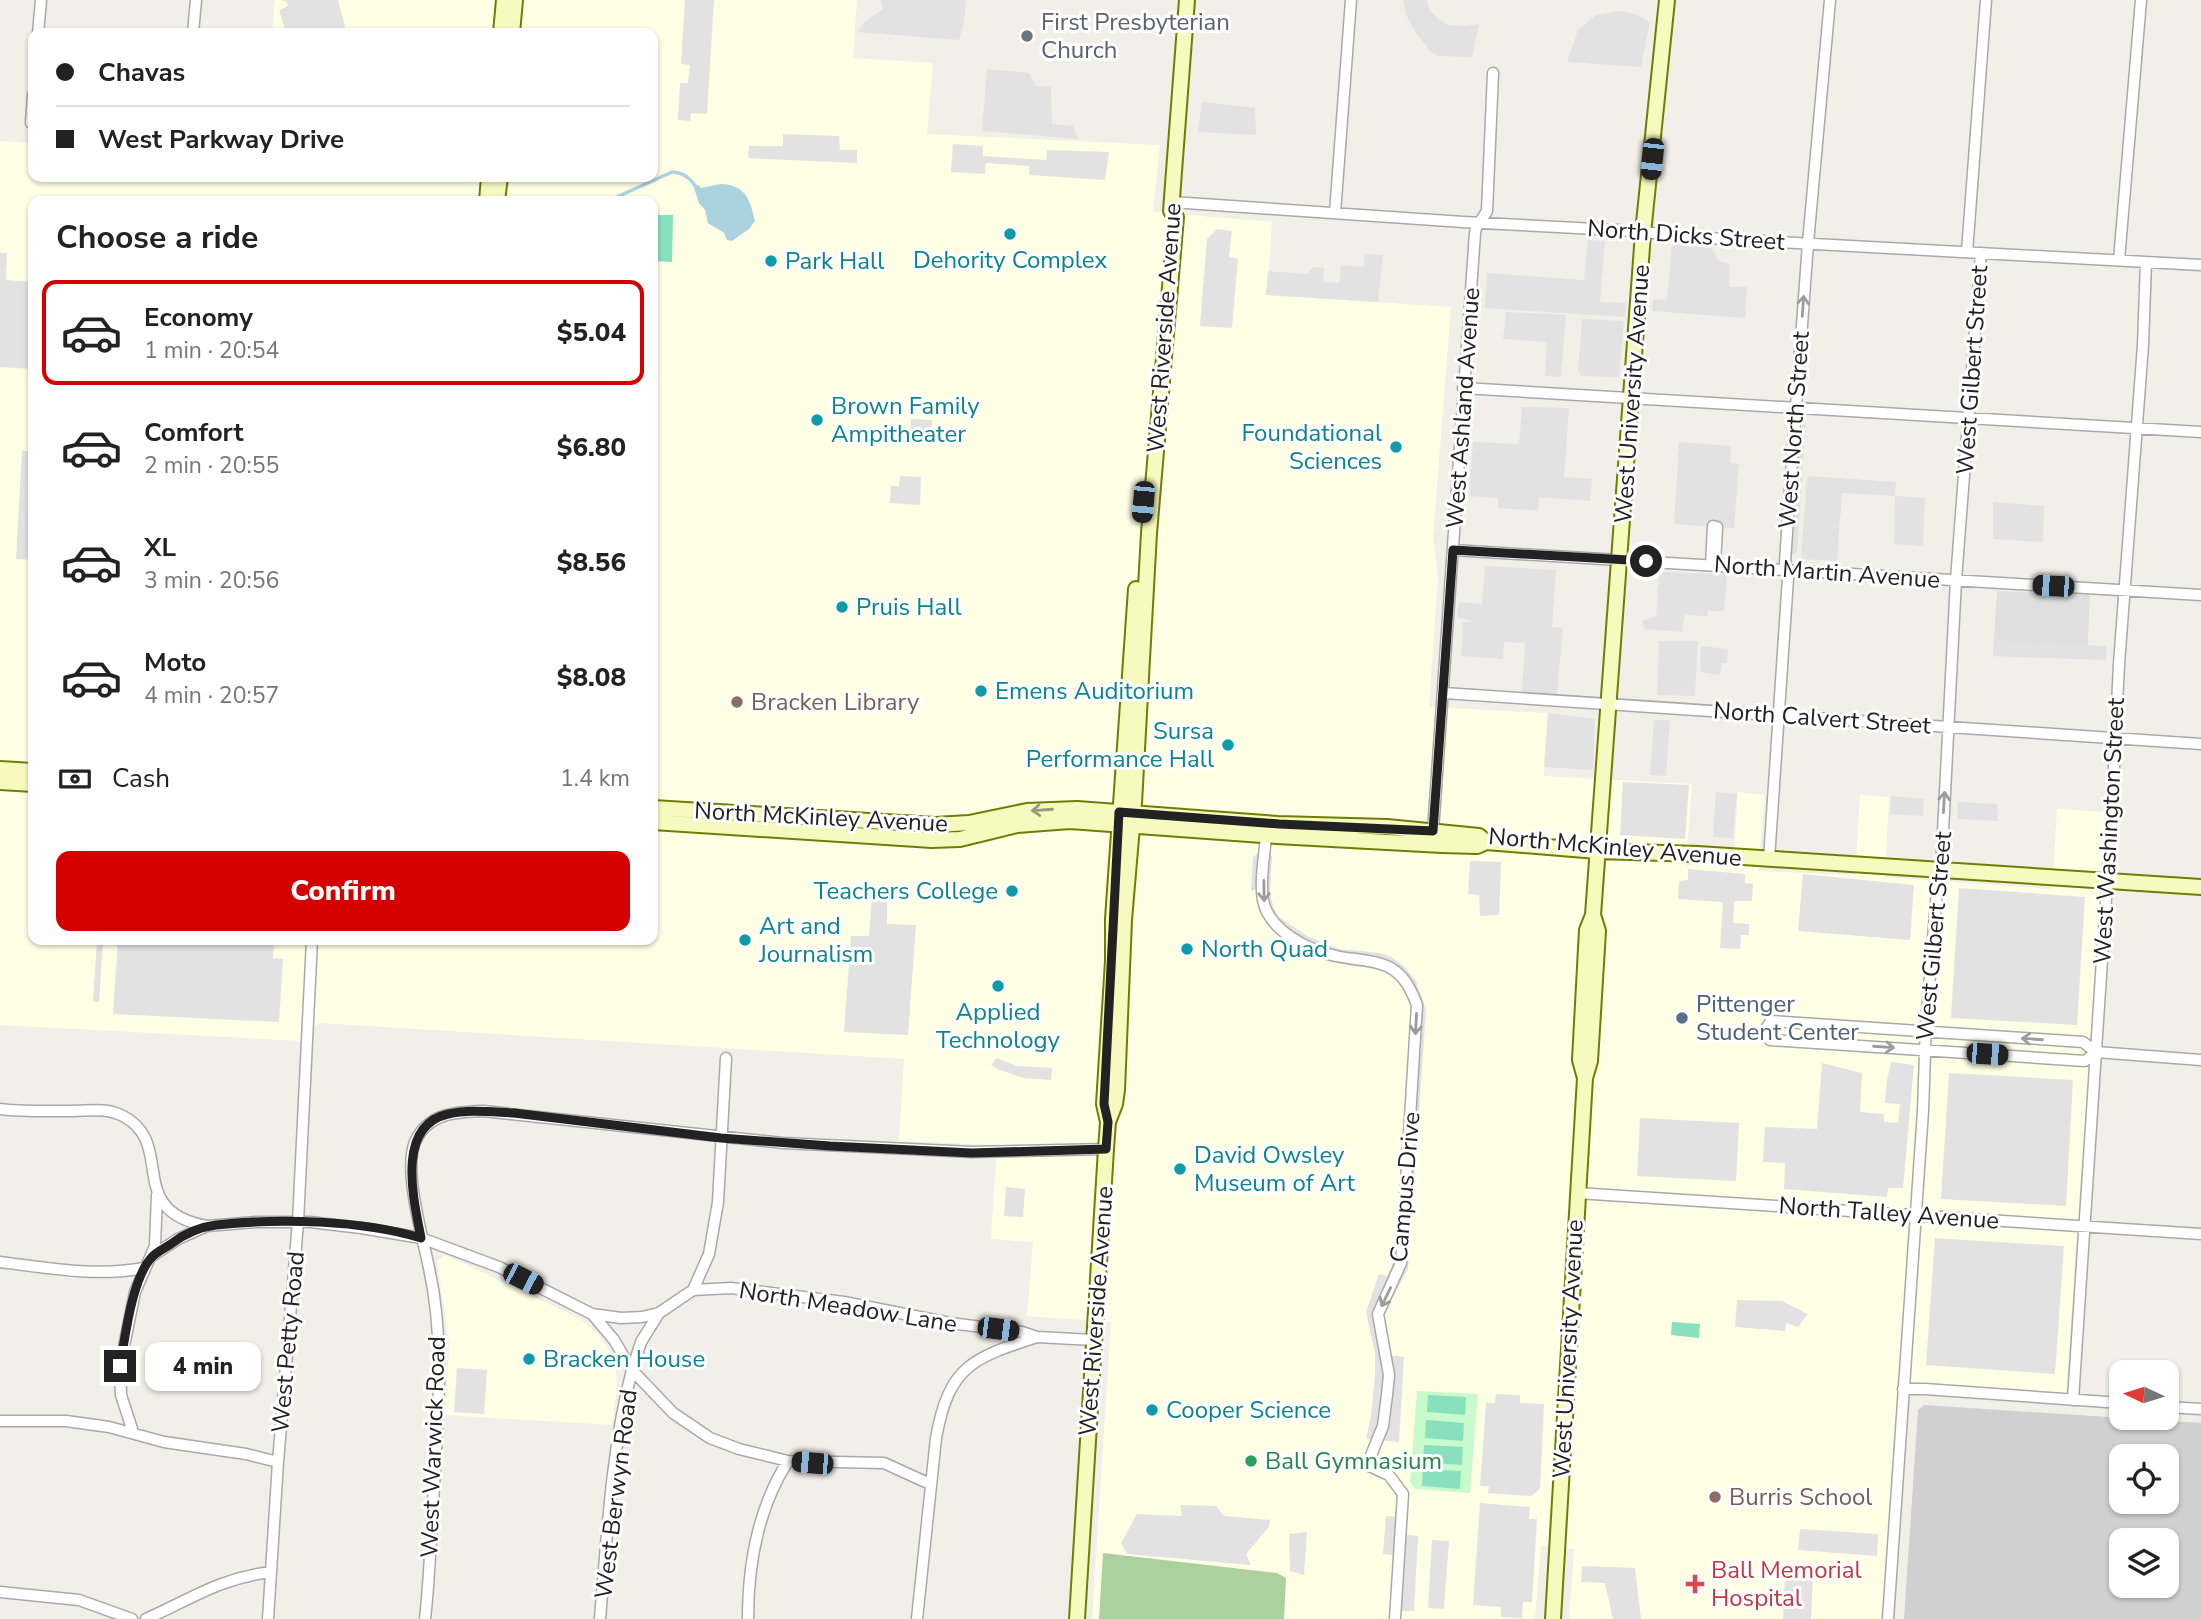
<!DOCTYPE html>
<meta charset="utf-8">
<style>
:root{--surface:#fff;--page:#f6f6f6;--text:#222;--muted:#767676;--line:#e0e0e0;--accent:#d40000}
body{margin:0;font-family:"Nunito Sans",sans-serif;background:var(--page);color:var(--text);height:100vh;display:flex;flex-direction:column;font-size:26px;white-space:nowrap}
*{box-sizing:border-box;margin:0}
p{font-size:23px;color:var(--muted)}
.icon{flex:none;width:38px;height:38px;fill:none;stroke:currentColor;stroke-width:2;stroke-linecap:round;stroke-linejoin:round}
.map{position:relative;flex:1;overflow:hidden}
.side{position:absolute;left:28px;top:196px;width:630px;height:749px;display:flex;flex-direction:column;background:var(--surface);border-radius:14px;box-shadow:0 2px 5px #0004}
.side>*{flex:none}
.banner{position:absolute;left:28px;top:28px;width:630px;height:154px;border-radius:14px;box-shadow:0 2px 5px #0004;display:grid;align-content:center;height:154px;padding:0 28px;background:var(--surface)}
.needle{width:46px;rotate:274deg}
.controls{position:absolute;left:2109px;top:1360px;display:grid;gap:14px}
.controls a{display:grid;place-items:center;width:70px;height:70px;border-radius:14px;background:var(--surface);box-shadow:0 2px 5px #0004;font-size:35px}
.end{position:absolute;width:32px;height:32px;margin:-16px;border:9px solid #222;background:#fff;box-shadow:0 0 0 4px #fff}
.from{border-radius:50%}
.bubble{position:absolute;height:49px;border-radius:14px;background:var(--surface);box-shadow:0 2px 5px #0004;font-size:23px;font-weight:800;line-height:49px;text-align:center}
.car{position:absolute;width:21px;height:42px;margin:-21px -10px;border-radius:9px;box-shadow:0 0 5px 2px #0007;background:linear-gradient(#222 24%,#8ab4d8 0 40%,#222 0 76%,#8ab4d8 0 86%,#222 0)}
.banner b{display:flex;align-items:center;gap:24px;height:66px;font-size:26px}
.banner b+b{border-top:2px solid var(--line)}
.banner i{width:18px;height:18px;background:var(--text)}
ul{padding:0;list-style:none}
li{display:flex;align-items:center;gap:21px;height:105px;margin:0 14px 10px;padding:0 14px;border:4px solid transparent;border-radius:14px}
li div{flex:1}
li b{display:block;font-size:26px}
li em{font-style:normal;font-weight:800}
li.on{border-color:var(--accent)}
li>.icon{width:63px;height:63px;stroke-width:1.5}
h2{padding:0 28px;font-size:32px;line-height:84px}
.pay{display:flex;align-items:center;gap:18px;height:77px;padding:0 28px;font-size:26px}
.pay p{margin-inline-start:auto}
.action{display:flex;gap:14px;margin-top:auto;padding:14px 28px}
.action a{flex:1;height:80px;border-radius:14px;background:var(--accent);color:#fff;font-size:28px;font-weight:800;line-height:80px;text-align:center}
.map>svg:first-child{display:block}
</style>
<div class="map">
<svg width="2201" height="1619" viewBox="0 0 2201 1619">
<rect width="100%" height="100%" fill="#f2efe9"/>
<path fill="#e0dfdf" d="M1997 591 2090 595 2087 658 1993 656Z"/>
<path fill="#ffffe5" fill-rule="evenodd" d="M275 0H857L853 58 933 63 927 134 1160 145 1153 212 1272 222 1267 295 1451 307 1433 537 1438 578 1429 707 1548 713 1544 776 1692 784 1686 865 1733 867 1738 792 1765 795 1758 871 1855 875 1860 795 1889 797 1885 877 2052 889 2057 809 2107 812 2066 1393 1909 1382 1884 1619H1569L1574 1549 1541 1546 1535 1619H1092L1111 1322 1027 1316 1033 1242 991 1239 997 1145 899 1141 904 1059 319 1023 301 1041 0 1025V141L33 143V177H653V33H272ZM33 201H653V940H33Z
M445 1255 579 1318 598 1334 610 1352 616 1371 617 1388 612 1425 445 1415 449 1344 437 1261Z"/>
<path fill="#d0d0d0" fill-rule="evenodd" d="M1924 1405 2201 1423V1619H1904L1918 1410ZM2121 1456H2166V1502H2121ZM2121 1540H2166V1586H2121Z"/>
<path fill="#add19e" d="M1103 1553 1277 1573 1286 1578 1284 1619H1099Z"/>
<path fill="#c8facc" d="M1417 1391 1478 1394 1470 1493 1415 1489 1410 1482Z"/>
<path fill="#88e0be" d="M653 215H673L672 262 653 261Z
M1672 1322 1700 1324 1699 1338 1671 1335Z
M1428 1395 1466 1397 1465 1415 1427 1412Z
M1426 1420 1464 1423 1463 1441 1425 1438Z
M1424 1445 1463 1447 1462 1465 1423 1463Z
M1423 1469 1461 1471 1460 1489 1422 1486Z"/>
<path fill="#e2e2e2" d="M281 0H338L345 27 326 33H286L279 10 288 6 287 2Z
M685 0H714L707 114 691 113 690 121 678 120 680 83H688L690 65 681 64Z
M881 0H966L964 22 959 40 858 32 864 22 883 9Z
M1403 0H1427L1430 10 1438 19 1449 25 1467 26 1479 24 1472 57 1438 56 1430 51 1414 30 1406 15Z
M1620 11 1635 14 1650 22 1641 67 1567 62 1578 30 1596 15Z
M987 69 1029 73 1036 86 1051 87 1052 124 1073 126 1078 139 982 131Z
M1202 102 1255 108 1256 135 1198 132Z
M783 134 839 136 840 150H857V163L748 158 749 146H783Z
M953 144 983 146V156L1046 160 1047 150 1109 152 1105 180 1029 175V166L986 163 985 174 951 172Z
M1217 229 1232 231 1229 257 1238 259 1232 328 1200 326 1207 239Z
M1588 240 1605 241 1600 302 1626 303 1625 317 1485 308 1487 273 1584 280Z
M1672 244 1710 246 1719 261 1730 264 1729 287H1747L1745 318 1652 311 1653 299 1667 300Z
M0 253H7L6 280 33 282V369L0 367Z
M1365 254 1383 255 1378 302 1266 295 1268 271 1307 274 1313 267 1324 268 1323 282 1339 283 1341 265 1363 267Z
M1506 312 1566 315 1561 377 1545 376 1547 342 1503 339Z
M1582 319 1624 321 1619 377 1581 376 1578 371Z
M1522 407 1569 408 1564 477 1592 479 1590 501 1539 497 1538 511 1531 510 1498 508V498L1469 496 1473 442 1519 444Z
M911 419 932 420V430L923 443 911 445Z
M1806 423 1797 552 1788 559 1799 429Z
M1679 442 1731 446 1730 463 1739 464 1734 528 1674 524Z
M22 451H33V560L16 559Z
M900 476 921 477 920 505 890 503 891 486H899Z
M1807 476 1896 482 1895 496 1925 498 1923 546 1894 544 1895 496 1842 493 1837 561 1801 559Z
M1993 502 2044 506 2043 542 1993 539Z
M1485 566 1556 570 1552 627 1563 628 1557 694 1522 692 1525 643 1504 642 1503 659 1461 656 1463 622H1475L1457 617 1459 602 1482 604Z
M1659 572 1727 574 1724 611H1708L1707 616 1685 615 1682 632 1645 629 1642 621 1656 616Z
M1659 641H1698L1695 696 1657 695Z
M1994 641 2107 646 2106 660 1993 656Z
M1701 646 1728 649 1727 663H1722L1720 675 1700 672Z
M1548 713 1595 719 1593 770 1544 767Z
M1654 720H1670L1666 776 1650 775Z
M1623 782 1689 785 1685 839 1620 835Z
M1716 792 1737 794 1733 838 1713 837Z
M1891 796 1924 799 1923 816 1890 814Z
M1958 802 1997 804 1998 821 1957 819Z
M1262 850 1272 856 1270 894 1273 906 1279 917 1307 936 1339 949 1380 953 1391 957 1404 966 1416 981 1426 1011 1408 1269 1382 1316 1388 1355 1404 1357 1399 1442 1366 1439 1371 1416 1375 1374V1354L1366 1312 1379 1274 1387 1276 1397 1253 1412 1015 1411 1000 1403 985 1388 973 1375 968 1350 966 1316 957 1287 942 1273 930 1261 904 1260 888 1251 891 1253 857Z
M1470 861 1501 862 1499 915 1480 916 1479 895 1468 894Z
M1688 869 1745 874V883L1753 884 1752 901H1734L1733 923 1749 924V935H1741L1740 949 1720 948 1723 902 1678 899 1679 881 1688 880Z
M1803 874 1914 885 1910 940 1798 931Z
M1959 888 2085 897 2077 1025 1951 1018Z
M872 897 887 898V924L916 925 908 1035 844 1032 851 936H869Z
M97 940H103L99 1002 93 1001Z
M118 940H274L273 958 283 959 279 1022 113 1014Z
M997 1058 1017 1066 1052 1068 1051 1080 1024 1078 1000 1070 991 1065Z
M1891 1062 1914 1065 1903 1188H1888L1887 1197 1784 1189 1785 1163 1763 1162 1765 1127 1817 1129 1822 1063 1862 1073 1860 1112 1884 1114V1122L1898 1123 1900 1104 1885 1103 1887 1080Z
M1949 1073 2073 1080 2066 1206 1941 1199Z
M1640 1118 1739 1123 1736 1181 1637 1176Z
M1006 1187 1025 1189 1023 1217 1004 1216Z
M1935 1238 2064 1246 2055 1374 1926 1365Z
M1737 1300 1782 1301 1808 1314 1798 1327 1786 1323 1785 1331 1735 1327Z
M457 1368 487 1370 484 1414 454 1412Z
M1496 1394 1520 1395V1403L1544 1404 1540 1489 1531 1496 1488 1493 1489 1486H1480L1486 1403H1495Z
M1480 1503 1530 1507 1529 1519H1537L1532 1602H1523L1522 1618 1501 1617V1607L1473 1605Z
M1180 1505 1216 1506 1224 1516 1270 1520 1269 1527 1246 1554 1251 1565 1127 1554 1121 1543 1137 1514 1182 1516Z
M1386 1516 1399 1517 1398 1534 1418 1536 1414 1611H1399L1402 1556 1383 1554Z
M1800 1529 1878 1534 1877 1556 1798 1550Z
M1307 1532 1304 1575 1290 1571 1289 1534Z
M1432 1540 1449 1541 1444 1609 1428 1608Z
M1582 1566 1635 1568 1641 1619H1613L1605 1583 1581 1582Z
M1785 1576 1813 1577 1811 1619H1783Z"/>
<path fill="#aad3df" d="M721 184C746 185 750 200 755 221L749 229 732 241 727 240 724 233 708 223 705 210 699 203 694 188 699 185 701 188Z"/>
<g fill="none" stroke-linecap="round" stroke-linejoin="round">
<path stroke="#aad3df" stroke-width="3.5" d="M608 201 672 172C684 173 689 177 696 187"/>
<g stroke="#a9a9a9" stroke-width="13">
<path id="street" d="M38 33 41 0
M193 33 196 0
M31 123 33 95
M1172 202 1463 222 1635 231 1688 237 2201 265
M1335 213 1351 0
M1967 252 1986 0
M2119 260 2141 0
M1463 388 2201 432
M1453 550 2201 595
M1711 565 1713 526 1717 527 1715 565
M1444 693 2201 744
M1266 830C1266 852 1259 877 1263 900 1268 930 1309 951 1336 956 1353 960 1373 959 1389 967 1404 975 1411 989 1417 1005L1401 1263 1378 1314 1389 1375 1387 1395 1383 1426 1367 1465 1389 1475 1403 1494 1395 1619
M1433 831 1475 233 1476 228 1487 211 1493 73
M1769 859 1788 578 1785 562 1790 489 1808 243 1830 0
M2096 1052 2085 1061 1770 1040 1765 1030 1771 1021 2083 1042 2096 1052 2201 1060
M0 1109C23 1112 47 1111 70 1111 89 1111 106 1107 123 1116 177 1144 123 1211 207 1226
M1577 1193 2201 1234
M152 1256 178 1239 207 1226 257 1222H310L361 1228 421 1238 499 1267 592 1314 621 1318 642 1317 659 1313 693 1290 731 1288 844 1302 950 1323 1022 1332 1037 1337 1094 1340
M0 1262C47 1268 97 1277 144 1268
M693 1290 709 1254 718 1202 726 1058
M659 1313 641 1342 632 1370 673 1413 710 1438 739 1449 788 1461 884 1463 930 1484
M593 1315 614 1340 632 1370C611 1451 607 1536 600 1619
M1903 1389H1925L2121 1403
M2073 1400 2112 808 2119 664 2143 345 2146 262
M2166 1407 2201 1409
M0 1421H66L109 1427 164 1442 246 1454 278 1462
M133 1432 121 1395 120 1366 135 1292 155 1246 157 1195
M0 1592 79 1600 132 1619
M146 1619C191 1599 220 1578 271 1572
M268 1619 278 1462 298 1222 312 940
M425 1619C430 1575 431 1530 434 1486 438 1412 445 1341 429 1268 423 1238 403 1171 415 1142 428 1113 455 1112 483 1111L783 1143 972 1152 1106 1149
M748 1619C748 1564 758 1508 788 1461
M917 1619 936 1438C949 1366 972 1358 1037 1337
M1888 1619 1923 1111 1926 1024 1938 878 1941 870 1956 580 1981 253"/>
</g>
<g stroke="#707d05" stroke-width="18">
<path id="secondary" d="M501 33 504 0
M512 33 515 0
M487 201 489 177
M497 201 500 177
M0 769 33 771
M0 782 33 784
M653 808 935 825 969 823 1027 811 1077 809 1278 824 1387 827 1479 836 1486 842 1597 851 1698 854 2201 887
M653 822 932 840 960 839 1017 825 1070 821 1277 836 1442 845 1477 846 1486 842
M1585 1078 1580 1060 1587 930 1593 915 1643 233 1667 0
M1108 1122 1104 1104 1113 961V919L1136 589
M1077 1619 1106 1149 1108 1122 1115 1104 1117 1090 1124 920 1134 803 1149 533 1176 217 1171 211 1187 0
M1553 1619 1585 1078 1590 1061 1598 931 1593 915"/>
</g>
<use href="#street" stroke="#fff" stroke-width="10"/>
<use href="#secondary" stroke="#f7fabf" stroke-width="14"/>
</g>
<defs><path id="oneway-shaft" d="M-6 0H5M1.5-3L5.5 0L1.5 3" fill="none" stroke-width="1.6" stroke-linecap="round" stroke-linejoin="round" transform="scale(1.75)"/></defs>
<g stroke="#9c9c9c">
<use href="#oneway-shaft" transform="translate(1803 306) rotate(-86)"/>
<use href="#oneway-shaft" transform="translate(1944 802) rotate(-87)"/>
<use href="#oneway-shaft" transform="translate(1264 891) rotate(89)"/>
<use href="#oneway-shaft" transform="translate(1416 1024) rotate(93)"/>
<use href="#oneway-shaft" transform="translate(2032 1039) rotate(-176)"/>
<use href="#oneway-shaft" transform="translate(1884 1047) rotate(4)"/>
<use href="#oneway-shaft" transform="translate(1386 1297) rotate(116)"/>
</g>
<use stroke="#979978" href="#oneway-shaft" transform="translate(1042 810) rotate(176)"/>
<g fill="none" stroke-linecap="round" stroke-linejoin="round">
<path stroke="#222" stroke-width="9" d="M120 1366C125 1338 132 1276 153 1256 158 1251 165 1248 171 1244 184 1234 200 1227 216 1225 279 1218 361 1220 421 1238 414 1201 395 1126 448 1114 469 1109 492 1112 514 1113L721 1138 830 1146 972 1153 1106 1149 1108 1122 1104 1104 1119 812 1279 824 1433 831 1453 550 1646 561"/>
</g>
<circle fill="#6b7280" stroke="#fff" stroke-width="2.5" cx="1027" cy="36" r="7"/>
<g fill="#0f9aa8" stroke="#fff" stroke-width="2.5">
<circle cx="1010" cy="234" r="7"/>
<circle cx="771" cy="261" r="7"/>
<circle cx="817" cy="420" r="7"/>
<circle cx="1396" cy="447" r="7"/>
<circle cx="842" cy="607" r="7"/>
<circle cx="981" cy="691" r="7"/>
<circle cx="1228" cy="745" r="7"/>
<circle cx="1012" cy="891" r="7"/>
<circle cx="745" cy="940" r="7"/>
<circle cx="1187" cy="949" r="7"/>
<circle cx="998" cy="986" r="7"/>
<circle cx="1180" cy="1169" r="7"/>
<circle cx="529" cy="1359" r="7"/>
<circle cx="1152" cy="1410" r="7"/>
</g>
<g fill="#8d6e63" stroke="#fff" stroke-width="2.5">
<circle cx="737" cy="702" r="7"/>
<circle cx="1715" cy="1497" r="7"/>
</g>
<circle fill="#5c6f8a" stroke="#fff" stroke-width="2.5" cx="1682" cy="1018" r="7"/>
<circle fill="#2e9e5b" stroke="#fff" stroke-width="2.5" cx="1251" cy="1461" r="7"/>
<path fill="#e0444e" stroke="#fff" stroke-width="2.5" d="M1691.5 1573.5h7v7h7v7h-7v7h-7v-7h-7v-7h7z"/>
<g text-anchor="middle" stroke-width="6" stroke-linejoin="round" paint-order="stroke">
<g font-size="24" fill="#5b616d" stroke="#fff" text-anchor="start">
<text x="1041" y="30">First Presbyterian<tspan x="1041" dy="28">Church</tspan></text>
</g>
<g font-size="24" fill="#222" stroke="#fff">
<text transform="translate(1686 235) rotate(4)" y="8">North Dicks Street</text>
<text transform="translate(1164 328) rotate(-86)" y="8">West Riverside Avenue</text>
<text transform="translate(1972 370) rotate(-86)" y="8">West Gilbert Street</text>
<text transform="translate(1632 394) rotate(-86)" y="8">West University Avenue</text>
<text transform="translate(1463 408) rotate(-86)" y="8">West Ashland Avenue</text>
<text transform="translate(1794 430) rotate(-86)" y="8">West North Street</text>
<text transform="translate(1827 572) rotate(4)" y="8">North Martin Avenue</text>
<text transform="translate(1822 718) rotate(4)" y="8">North Calvert Street</text>
<text transform="translate(821 817) rotate(3)" y="8">North McKinley Avenue</text>
<text transform="translate(2109 831) rotate(-87)" y="8">West Washington Street</text>
<text transform="translate(1615 847) rotate(5)" y="8">North McKinley Avenue</text>
<text transform="translate(1934 936) rotate(-85)" y="8">West Gilbert Street</text>
<text transform="translate(1405 1187) rotate(-85)" y="8">Campus Drive</text>
<text transform="translate(1889 1213) rotate(4)" y="8">North Talley Avenue</text>
<text transform="translate(848 1307) rotate(9)" y="8">North Meadow Lane</text>
<text transform="translate(1096 1311) rotate(-86)" y="8">West Riverside Avenue</text>
<text transform="translate(288 1342) rotate(-85)" y="8">West Petty Road</text>
<text transform="translate(1568 1349) rotate(-87)" y="8">West University Avenue</text>
<text transform="translate(433 1447) rotate(-88)" y="8">West Warwick Road</text>
<text transform="translate(616 1494) rotate(-83)" y="8">West Berwyn Road</text>
</g>
<g font-size="24" fill="#0d838f" stroke="#fff" text-anchor="start">
<text x="1010" y="268" text-anchor="middle">Dehority Complex</text>
<text x="785" y="269">Park Hall</text>
<text x="831" y="414">Brown Family<tspan x="831" dy="28">Ampitheater</tspan></text>
<text x="1382" y="441" text-anchor="end">Foundational<tspan x="1382" dy="28">Sciences</tspan></text>
<text x="856" y="615">Pruis Hall</text>
<text x="995" y="699">Emens Auditorium</text>
<text x="1214" y="739" text-anchor="end">Sursa<tspan x="1214" dy="28">Performance Hall</tspan></text>
<text x="998" y="899" text-anchor="end">Teachers College</text>
<text x="759" y="934">Art and<tspan x="759" dy="28">Journalism</tspan></text>
<text x="1201" y="957">North Quad</text>
<text x="998" y="1020" text-anchor="middle">Applied<tspan x="998" dy="28">Technology</tspan></text>
<text x="1194" y="1163">David Owsley<tspan x="1194" dy="28">Museum of Art</tspan></text>
<text x="543" y="1367">Bracken House</text>
<text x="1166" y="1418">Cooper Science</text>
</g>
<g font-size="24" fill="#785e54" stroke="#fff" text-anchor="start">
<text x="751" y="710">Bracken Library</text>
<text x="1729" y="1505">Burris School</text>
</g>
<g font-size="24" fill="#4e5e75" stroke="#fff" text-anchor="start">
<text x="1696" y="1012">Pittenger<tspan x="1696" dy="28">Student Center</tspan></text>
</g>
<g font-size="24" fill="#27864d" stroke="#fff" text-anchor="start">
<text x="1265" y="1469">Ball Gymnasium</text>
</g>
<g font-size="24" fill="#be3a42" stroke="#fff" text-anchor="start">
<text x="1711" y="1578">Ball Memorial<tspan x="1711" dy="28">Hospital</tspan></text>
</g>
</g>
</svg>
<div class="controls">
<a><svg class="needle" viewBox="-14 -14 28 28"><path d="M0-13l5 13h-10z" fill="#e53935"/><path d="M0 13l5-13h-10z" fill="#767676"/></svg></a>
<a><svg class="icon" aria-label="locate" viewBox="0 0 24 24"><circle cx="12" cy="12" r="6"/><path d="M12 2v4M12 18v4M2 12h4M18 12h4"/></svg></a>
<a><svg class="icon" aria-label="layers" viewBox="0 0 24 24"><path d="M12 4l9 5-9 5-9-5zM3 14l9 5 9-5"/></svg></a>
</div>
<i class="end from" style="left:1646px;top:561px"></i>
<i class="end" style="left:120px;top:1366px"></i>
<div class="bubble" style="left:145px;top:1342px;width:116px">4 min</div>
<i class="car" style="left:1652px;top:159px;rotate:186deg"></i>
<i class="car" style="left:1143px;top:502px;rotate:185deg"></i>
<i class="car" style="left:2053px;top:586px;rotate:273deg"></i>
<i class="car" style="left:1987px;top:1054px;rotate:94deg"></i>
<i class="car" style="left:523px;top:1279px;rotate:117deg"></i>
<i class="car" style="left:998px;top:1329px;rotate:97deg"></i>
<i class="car" style="left:812px;top:1463px;rotate:275deg"></i>
<div class="banner">
<b><i class="from"></i>Chavas</b>
<b><i></i>West Parkway Drive</b>
</div>
<section class="side">
<h2>Choose a ride</h2>
<ul>
<li class="on"><svg class="icon" aria-label="car" viewBox="0 0 24 24"><path d="M5 17H2v-5l4-1 3-4h7l3 4 3 1v5h-3M9 17h6M6 11h13"/><circle cx="7" cy="17" r="2"/><circle cx="17" cy="17" r="2"/></svg><div><b>Economy</b><p>1 min · 20:54</p></div><em>$5.04</em></li>
<li><svg class="icon" aria-label="car" viewBox="0 0 24 24"><path d="M5 17H2v-5l4-1 3-4h7l3 4 3 1v5h-3M9 17h6M6 11h13"/><circle cx="7" cy="17" r="2"/><circle cx="17" cy="17" r="2"/></svg><div><b>Comfort</b><p>2 min · 20:55</p></div><em>$6.80</em></li>
<li><svg class="icon" aria-label="car" viewBox="0 0 24 24"><path d="M5 17H2v-5l4-1 3-4h7l3 4 3 1v5h-3M9 17h6M6 11h13"/><circle cx="7" cy="17" r="2"/><circle cx="17" cy="17" r="2"/></svg><div><b>XL</b><p>3 min · 20:56</p></div><em>$8.56</em></li>
<li><svg class="icon" aria-label="car" viewBox="0 0 24 24"><path d="M5 17H2v-5l4-1 3-4h7l3 4 3 1v5h-3M9 17h6M6 11h13"/><circle cx="7" cy="17" r="2"/><circle cx="17" cy="17" r="2"/></svg><div><b>Moto</b><p>4 min · 20:57</p></div><em>$8.08</em></li>
</ul>
<div class="pay"><svg class="icon" aria-label="cash" viewBox="0 0 24 24"><path d="M3 7h18v10H3z"/><circle cx="12" cy="12" r="2"/></svg>Cash<p>1.4 km</p></div>
<div class="action"><a>Confirm</a></div>
</section>
</div>
